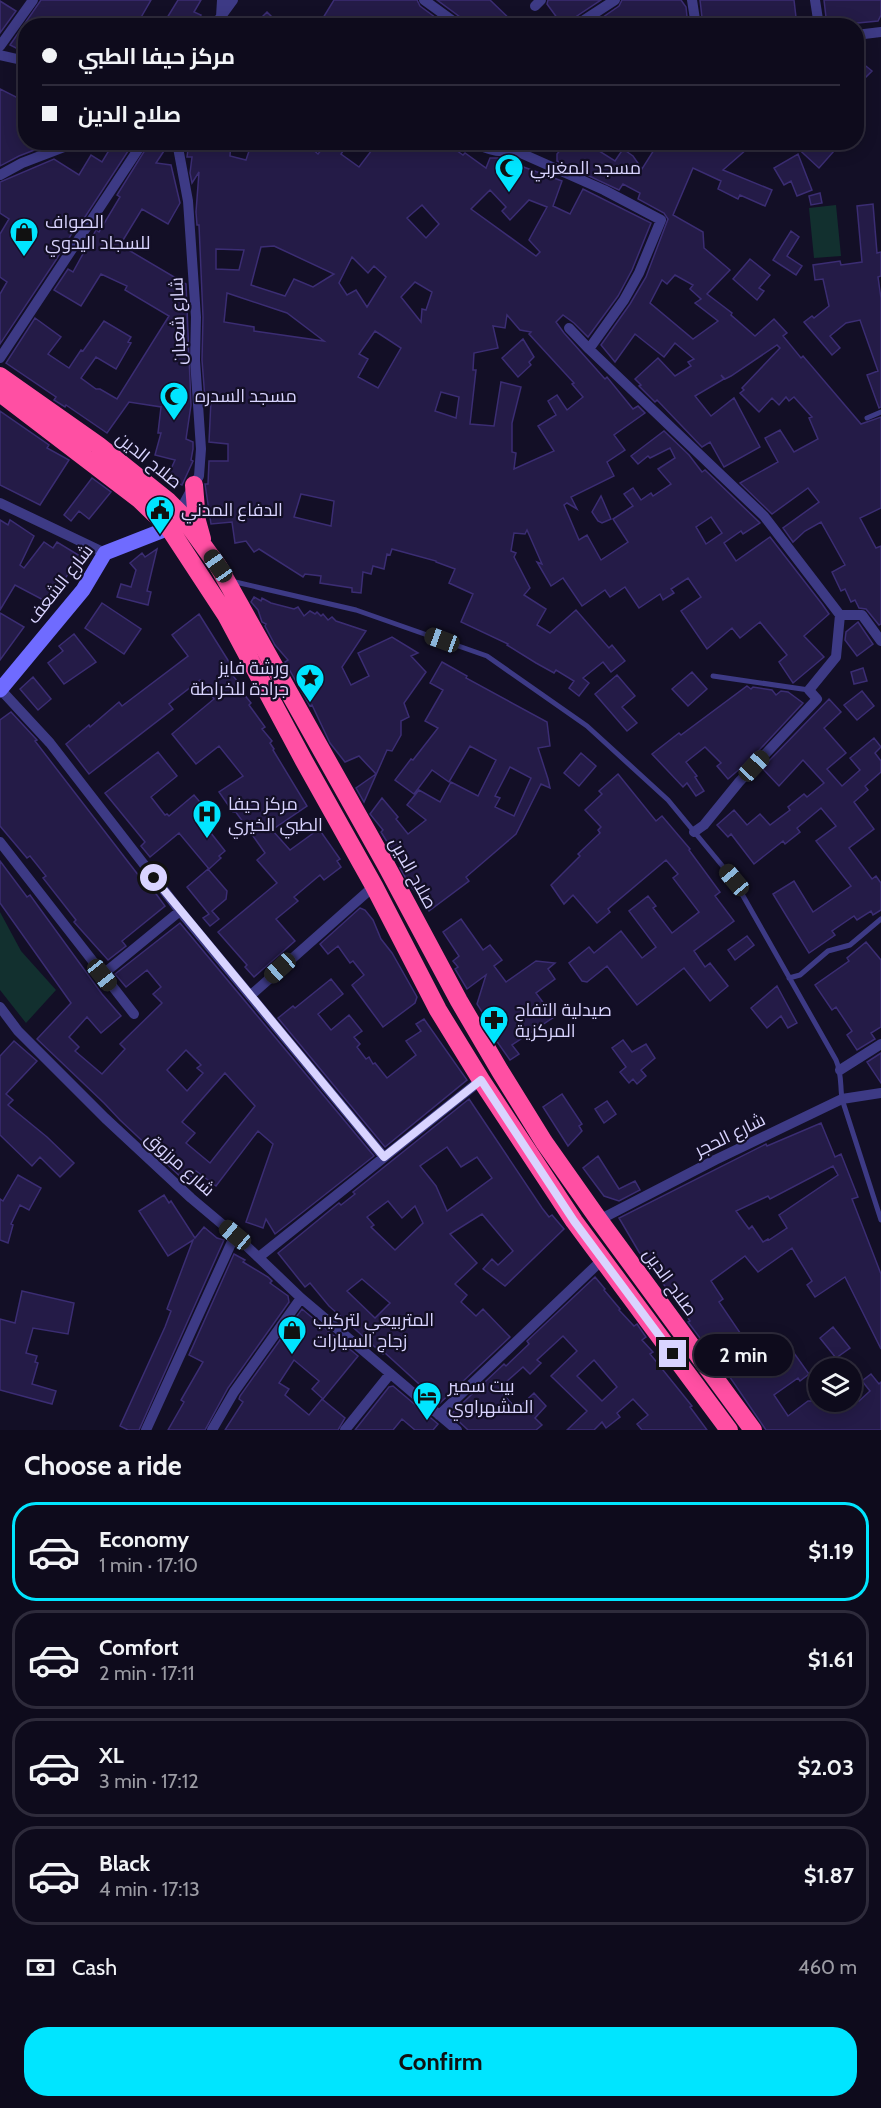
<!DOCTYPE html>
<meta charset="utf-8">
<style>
:root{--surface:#0e0b1c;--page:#171425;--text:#f1f3f6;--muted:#9b9ba3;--line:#2e2b3b;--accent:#00e5ff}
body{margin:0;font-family:Cabin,Cairo,sans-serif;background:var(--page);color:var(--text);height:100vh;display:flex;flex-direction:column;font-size:22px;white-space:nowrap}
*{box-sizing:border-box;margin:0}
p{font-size:20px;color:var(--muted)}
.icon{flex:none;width:33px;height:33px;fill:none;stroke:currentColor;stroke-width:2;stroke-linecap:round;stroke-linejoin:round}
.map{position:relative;height:1430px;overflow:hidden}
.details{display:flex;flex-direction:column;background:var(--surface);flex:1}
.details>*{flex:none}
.guide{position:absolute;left:18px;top:18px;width:846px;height:132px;border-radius:24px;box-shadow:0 3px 15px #0003,0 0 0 2px var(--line);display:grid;align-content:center;height:132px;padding:0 24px;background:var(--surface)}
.controls{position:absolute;left:808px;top:1358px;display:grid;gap:12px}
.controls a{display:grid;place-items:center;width:54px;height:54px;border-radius:50%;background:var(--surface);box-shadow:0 3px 15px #0003,0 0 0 2px var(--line);font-size:30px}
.end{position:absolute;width:27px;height:27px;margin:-14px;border:8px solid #d9d4ff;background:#111;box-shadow:0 0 0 3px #111}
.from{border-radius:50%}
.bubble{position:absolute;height:42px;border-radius:21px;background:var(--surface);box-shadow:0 3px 15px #0003,0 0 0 2px var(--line);font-size:20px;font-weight:700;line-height:42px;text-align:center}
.car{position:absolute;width:18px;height:36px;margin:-18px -9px;border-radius:8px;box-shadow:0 0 4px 2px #0007;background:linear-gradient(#222 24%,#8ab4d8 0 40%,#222 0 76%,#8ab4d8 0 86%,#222 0)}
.guide b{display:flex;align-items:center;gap:21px;height:57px;font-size:22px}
.guide b+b{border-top:2px solid var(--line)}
.guide i{width:15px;height:15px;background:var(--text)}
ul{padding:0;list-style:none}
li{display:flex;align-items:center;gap:18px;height:99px;margin:0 12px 9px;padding:0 12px;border:3px solid var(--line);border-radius:24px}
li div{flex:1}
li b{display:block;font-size:22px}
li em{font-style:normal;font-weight:700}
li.on{border-color:var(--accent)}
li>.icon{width:54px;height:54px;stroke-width:1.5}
h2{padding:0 24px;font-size:27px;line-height:72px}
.pay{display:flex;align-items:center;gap:15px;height:66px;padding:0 24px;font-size:22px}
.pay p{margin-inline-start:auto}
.primary-button{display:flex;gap:12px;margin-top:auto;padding:12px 24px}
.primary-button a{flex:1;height:69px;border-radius:24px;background:var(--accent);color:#111;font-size:24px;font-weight:700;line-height:69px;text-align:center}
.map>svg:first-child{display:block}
</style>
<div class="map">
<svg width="881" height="1430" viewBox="0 0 881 1430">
<rect width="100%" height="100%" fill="#130f26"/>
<path fill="#12302f" d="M836 205 841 256 814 258 809 208Z
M0 912 21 951 56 990 26 1023 0 990Z"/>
<path fill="#241b47" stroke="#3b2d73" stroke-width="1.5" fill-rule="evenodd" d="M41 0H151L136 26H26V53L10 45Z
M178 0H201L194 12 201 15 195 26H162Z
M334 0H417L420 6 447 26H368L357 18 352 26H318Z
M437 0H490L517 26H467L464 20Z
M548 0H601L571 20 568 26H563L547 4Z
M622 0H681L686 7 688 26H590L619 6Z
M700 0H794L797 26H703Z
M824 0H881V15L878 21 827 26Z
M0 1 16 11 0 33Z
M267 12 281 26H266L260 19Z
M856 58 872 71 856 87Z
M0 89 26 102 22 111 26 113V142H55L19 156 0 166Z
M114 142H134L83 220 81 218 56 260 0 344V294L7 282 0 277V234L9 219 0 213V182L54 159 79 175 91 155 102 162Z
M150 142H170L156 163 171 165 180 203 168 224 142 209 120 245 186 284 191 405 186 439 193 442V449L191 460 193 461 182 485 167 478 175 460 155 455 161 433H158L161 407 129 402 107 433 66 405 65 407 54 400 56 397 6 363 35 318 61 337 48 354 69 368 81 350 83 351 104 321 131 337 128 342 131 343 116 369 96 357 81 378 96 389H100L117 399 169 316 125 290 127 286 101 274 81 306 54 290 68 269 73 272 96 230 99 232 120 197 117 195Z
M189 142H231L230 156 246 160 252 142H304L318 154 327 143 334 148 338 142H349L341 154 359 167 378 142H438L447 149 449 145 463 155 465 153 486 168 490 158H498L500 161H507L562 181 553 206 570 214 583 189 651 223 632 270 618 296 588 337 574 323 563 315 556 322 564 333 605 379 607 377 633 409 638 406 645 413 614 435 625 450 607 462 614 476 571 497 577 509 567 503 564 505 579 540 587 535 601 560 628 542 613 519 633 506 624 494 633 488 641 500 651 493 653 496 671 484 658 469 675 458 670 448 650 458 648 456 638 464 631 456 664 431 689 455 702 472 705 470 760 523 743 534 741 531 724 543 736 561 770 537 822 604 829 614 804 636 824 657 793 683 779 662 787 655 760 622 740 638 732 628 707 649 681 611 701 597 688 578 671 589 674 593 663 600 660 594 639 608 625 587 610 597 605 590 582 606 563 578 551 586 537 562 542 564 527 530 525 534 514 533 511 551 516 553 514 557 530 588 524 595 546 609 537 625 550 633 576 610 609 648 612 645 625 661 611 672 603 662 583 678 589 683 579 696 569 688 574 681 556 670 554 673 536 663 507 645 508 644 461 622 473 594 449 583 455 569 436 562V561L392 549 390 555 387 554 384 569 373 566 371 574 363 572 361 593 352 592V588L320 583 321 576 305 574 303 577 259 549 254 552 246 541 235 543 232 522 211 524 205 484H208L209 461H228V444L209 442 211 400 205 399 202 360 203 317 199 225H197L196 212 199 172 192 183 190 173 192 157H187ZM490 190 506 207 502 211 510 220 529 200 547 207 529 240 540 252 536 256 471 209ZM422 205 439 224 426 238 407 218ZM274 246 334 274 313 287 294 279 285 296 251 285 261 247ZM216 249 244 250 239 270 216 269ZM352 257 368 273 374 266 386 277 367 307 356 290 347 295 339 283ZM415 282 432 292 426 310 422 309 421 322 401 297ZM227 293 287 313 324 341 254 331V327L224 322ZM507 315 520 330 531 332 529 334 574 383 572 384 583 397 567 410 557 395 548 401 556 415 538 426 554 451 514 469 516 453 512 452V423L521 387 501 382 494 426 470 424 476 370H473L474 353 498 348 493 326 505 328ZM375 331 401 348 378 388 358 377 368 359 359 354ZM441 392 459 397 456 418 435 411ZM301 494 334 501 331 526 294 517ZM711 517 722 533 706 544 696 527Z
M567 142H585L615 161 623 149 633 156 642 169 659 142H706L711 149 718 142H755L723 170 772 190 765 206 740 195 738 199 718 189 721 181 693 168 673 215 703 232 704 248 730 270 707 294 732 313 731 315 755 336 774 319 787 333 783 336 801 358 803 356 861 424 881 417V508L860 518 876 548 881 546V624L879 625 866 609 859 608 855 600 851 602 845 589 841 591 832 572 845 565 821 522 805 531 793 542 783 528 819 502 808 488 772 514 740 483 778 462 765 438 780 430 794 452 818 439 809 418 812 417 794 397 789 401 786 397 779 405 772 398 759 412 740 393 744 390 742 388 780 348 777 345 731 376 725 379 721 375 724 379 695 396 711 416 734 398 760 447 724 467 710 442 702 447 657 400 655 402 639 386 641 385 635 379 658 358 675 376 691 366 688 362 694 359 675 343 664 357 635 334 615 362 601 345 630 304 646 277 668 219 664 213 638 199 640 193 623 184 619 190 557 161V154ZM675 275 693 285 690 289 701 299 695 303 718 321 693 339 650 303 662 280 667 284Z
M791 142H842L819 168Z
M798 154 812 190 797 196 791 181 784 185 774 168Z
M820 193 822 203 811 205 809 196Z
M873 204 877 253 881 252V276L878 277 881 298V407L879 408 867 375 878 371 860 320 846 323 830 336 840 348 832 355 804 322 812 316 814 318 829 306 823 279 815 280 813 265 840 261 841 265 862 262 857 206Z
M791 231 799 237 787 256 802 266 796 275 773 260Z
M750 259 770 275 759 288 764 291 757 300 733 279Z
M523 339 534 357 529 362 531 365 518 377 502 358Z
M0 411 49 445 47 448 69 460 40 505 0 485Z
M92 478 111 492 89 519 79 511 71 521 64 515Z
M601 496 611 519 602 523 598 521 592 512Z
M0 520 8 525 10 520 34 536 20 565 24 568 44 542 53 548 57 542 80 556 49 603 15 585 0 610Z
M157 549 147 591 151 592 148 605 117 597 121 584 131 587 136 570 130 563 142 553 145 557Z
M254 597 261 601 262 598 271 603 294 609 298 607 304 616 310 611 315 614 317 612 321 616 323 614 328 620 332 617 336 621 366 631 342 667 351 685 369 676 358 653 392 637 418 653 411 656 426 672 404 703 409 717 401 721V735L392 751 387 750 364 802 356 788 376 774 359 756 345 762 330 743 312 705 310 706 285 662 288 660 275 645 265 626 266 624 262 622 258 610 251 602Z
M102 603 141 629 124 654 85 628Z
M0 613 24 627 0 660Z
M199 614 231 665 230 672 245 691 243 693 251 703 249 705 265 727 262 729 272 741 270 743 274 749 273 750 307 806 272 830 290 850 319 829 340 859 337 861 341 867 324 880 320 875 294 897 298 901 276 919 295 941 254 977 245 967 247 965 218 932 277 883 257 860 265 853 246 826 235 811 233 812 219 792 243 776 219 746 196 764 172 734 214 699 200 680 169 704 173 709 89 774 66 744 89 725 90 727 119 702 122 706 188 656 172 635Z
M858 622 873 644 857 656 845 640 846 632Z
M74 634 96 662 64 684 48 663 63 651 59 646Z
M442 662 467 676 466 678 547 722 550 746 538 748 548 779 550 788 541 784 516 834 466 877 469 881 429 911 408 882 400 868 402 866 381 832 383 830 370 814 382 798 398 817 396 819 408 834 426 820 407 805 419 790 440 802 451 782 478 796 496 760 470 746 449 782 432 770 414 794 395 780 411 759 413 760 438 728 425 721 443 690 430 683ZM510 767 531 778 514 816 495 807 500 798 495 796Z
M863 668 867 681 854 684 851 672Z
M692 672 707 689 688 706 672 689Z
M617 675 635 696 622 707 637 723 627 731 595 694Z
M33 677 51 699 38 710 20 689Z
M747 686 751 689 753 687 772 690 776 695 781 691 788 692 803 703 750 760 728 779 717 766 721 763 705 747 686 762 697 776 695 777 704 791 696 796 687 783 683 787 652 754 679 733 681 735Z
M862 691 874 706 857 720 844 705Z
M829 699 841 712 824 728 846 753 827 769 842 786 860 770 850 758 874 738 881 747 875 753 881 761V772L865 786 868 790 854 802 874 829 849 848 872 879 876 876 881 883V910L873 915 871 911 857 920 854 916 832 931 835 935 809 953 773 894 794 881 813 912 851 886 816 841 836 826 821 808 797 828 800 832 785 844 783 841 754 864 731 834 728 837 717 825 734 810 747 825 760 814 770 825 790 810 788 807 804 794 807 797 824 783 803 760 779 786 762 768Z
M11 712 37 740 35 741 149 889 151 887 165 906 122 941 126 946 108 960 74 922 76 920 43 878 46 876 30 856 27 858 0 826V720Z
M158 752 177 776 151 797 165 815 167 814 169 816 194 795 205 808 204 810 214 822 207 828 225 851 219 856 221 858 209 869 179 833 150 857 141 846 145 842 105 793Z
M581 753 596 766 579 786 564 773Z
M618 774 656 821 662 816 690 849 689 850 720 892 715 896 734 921 694 951 705 967 710 963 728 986 710 1001 684 968 637 1005 607 966 587 982 582 981 569 963 589 947 594 953 621 931 642 958 656 947 629 911 648 896 656 906 653 908 672 933 699 912 673 878 678 874 666 860 608 909 610 912 597 923 573 895 564 904 551 885 580 856 578 854 600 833 598 830 601 827 585 810 602 794 599 791Z
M0 861 27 897 30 895 102 994 121 1016 101 1033 87 1017 69 1037 79 1047 75 1051 102 1074 125 1049 120 1044 162 1003 153 994 161 987 147 970 126 987 115 974 180 923 374 1156 275 1234 266 1219 263 1228 246 1222 273 1144 258 1131 216 1186 196 1171 186 1182 120 1120 104 1103 37 1039 71 1003 0 903ZM186 1050 201 1065 197 1068 203 1073 187 1091 167 1070ZM225 1073 255 1106 210 1163 186 1143 195 1133 182 1122Z
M208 869 227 891 226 899 212 911 219 919 210 926 203 918 209 914 187 887Z
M360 908 365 910 373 920 381 939 392 953 417 997 415 1003 383 1027 352 985 364 975 353 961 350 963 338 946 328 954 320 944Z
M461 919 483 950 490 945 502 960 494 966 506 982 536 961 555 963 548 969 555 979 536 993 554 1017 512 1045 519 1054 510 1060 493 1036 496 1034 477 1004 486 975 467 989 455 969 458 967 453 961 459 956 443 932Z
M747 936 754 945 735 960 728 950Z
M866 942 881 960V1027L871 1033 875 1039 857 1050 847 1035 852 1031 836 1007 832 1010 815 985 849 961 847 958Z
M331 979 343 994 318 1014 331 1030 349 1015 362 1031 354 1037 360 1044 357 1047 366 1059 369 1057 373 1064 375 1063 387 1078 416 1055 406 1041 421 1031 416 1024 424 1019 467 1080 385 1147 278 1018 293 1006 295 1008Z
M777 986 797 1023 788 1028 781 1016 767 1028 751 1008Z
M623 1040 632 1052 646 1044 655 1058 641 1070 646 1076 637 1084 633 1079 629 1083 620 1072 626 1067 612 1048Z
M14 1041 37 1061 6 1094 13 1100 8 1105 47 1137 74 1163 60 1177 40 1157 32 1166 0 1135V1056Z
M881 1053V1083L867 1062Z
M562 1094 582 1124 579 1126 582 1131 568 1146 543 1107Z
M469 1099 542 1208 549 1217 552 1215 564 1229 505 1286 483 1269 492 1259 498 1265 513 1251 482 1214 450 1234 477 1263 455 1284 467 1295 461 1302 476 1316 483 1309 510 1337 440 1403 438 1401V1404L424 1392 430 1394 385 1353 383 1354 329 1306 310 1283 305 1287 278 1253 339 1203 341 1205 355 1194 353 1192ZM447 1147 461 1167 477 1157 492 1178 447 1211 436 1186 420 1166ZM388 1201 402 1218 415 1206 423 1223 395 1250 371 1227 374 1225 367 1217ZM362 1279 390 1303 375 1318 347 1291Z
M607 1101 616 1114 604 1123 595 1109Z
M821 1123 835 1157 841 1154 858 1197 852 1199 881 1274V1349L845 1277 815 1297 807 1285 812 1281 792 1248 758 1272 745 1256 711 1281 723 1299 719 1302 747 1343 743 1346 753 1362 768 1352 778 1365 794 1353 809 1374 800 1381 798 1378 774 1395 788 1416 808 1401H859L870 1391 862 1381 871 1374 879 1384 881 1382V1430H766L708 1345 706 1346 688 1322 690 1321 680 1306 639 1252 619 1218 766 1144 767 1146ZM833 1166 838 1175 779 1215 787 1228 769 1240 768 1239 763 1242 752 1226 749 1229 736 1211 768 1196 770 1199Z
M598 1156 619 1189 635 1181 640 1190 619 1201 604 1196 583 1168Z
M18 1175 41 1188 29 1210 20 1205 11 1224 13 1225 8 1243 0 1240V1199L3 1201Z
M164 1195 169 1203 171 1201 195 1238 204 1227 217 1238 224 1240 139 1430H128L120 1426 165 1327 171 1311 167 1309 193 1240 168 1256 139 1211Z
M234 1254 245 1260 243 1262 268 1277 272 1281 270 1283 288 1296 289 1302 228 1388 205 1430H168L184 1402 181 1400 203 1362 189 1355Z
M595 1277 605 1289 604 1290 620 1309 619 1310 634 1326 637 1324 646 1337 642 1340 653 1352 650 1354 692 1406 690 1407 707 1430H642L637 1424 648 1415 633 1399 617 1413 620 1417 606 1428 602 1422 594 1430H567L587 1411 551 1376 577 1351 563 1336 537 1360 541 1363 530 1374 523 1367 498 1389 517 1409 534 1393 546 1406 535 1418 542 1425 536 1430H468L451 1414 504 1364 506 1366 529 1344 527 1341ZM594 1360 617 1387 602 1401 577 1376Z
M22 1291 74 1303 68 1334 33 1328 26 1353 37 1356 35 1362 38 1363 32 1384 56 1391 52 1404 0 1390V1319L15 1323Z
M302 1309 358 1356 323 1399 312 1389 319 1381 294 1360 279 1383 289 1389 285 1395 309 1415 322 1399 345 1418 338 1430H225L243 1402 239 1399 240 1396Z
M833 1327 850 1348 836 1358 820 1338Z
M393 1386 438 1424 433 1430H415L402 1419 393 1430H355L389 1387Z"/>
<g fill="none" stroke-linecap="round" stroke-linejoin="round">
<path stroke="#3d3a85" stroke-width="5" d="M867 418 881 412
M231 581 356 610 487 656 587 726 668 800 734 880 836 1060C842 1074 840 1085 842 1099L881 1220
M713 676 809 690
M789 978 800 975 828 951 850 945 881 919"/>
<path stroke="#3d3a85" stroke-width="10" d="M222 0 221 17 236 26
M424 0 460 26
M692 0 696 26
M815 0 819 26
M535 6 541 0
M214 26 233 0
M575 26 615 0
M856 35 881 32
M0 46 33 0
M0 55 26 61
M177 142 188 201 196 317 195 360 201 449 199 476 177 516
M471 142C497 154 508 155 534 142
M516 151 604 190 661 220 639 273 624 300 589 349
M0 175 22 163 77 142
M569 328 589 349 764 516 840 615 836 657 809 690 817 699 739 782 704 825 694 832
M0 358 143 142
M0 503 105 553
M840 615H862L881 641
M0 689 50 743 180 911 384 1157
M0 842 134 1014
M102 975 180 911
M251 995 374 886
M0 1007 18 1031 105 1118 191 1198 235 1235 301 1298 457 1430
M840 1070 881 1044
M599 1220 715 1160 842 1099 881 1093
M259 1257 481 1080
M439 1415 603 1259
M146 1430 235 1235
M212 1430 234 1392 301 1298
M345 1430 390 1374"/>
<path stroke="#6f6bff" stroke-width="15" d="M0 690 83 590 105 553 169 528"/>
<path stroke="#ff4fa3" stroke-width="18" d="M0 376 98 445 168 501 179 512 218 566 386 865 459 1001 500 1071 544 1142 599 1220 753 1430
M0 393 139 499 169 528 226 615 304 761 374 886 438 1010 481 1080 574 1221 729 1430
M194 485 197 521 202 539"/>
</g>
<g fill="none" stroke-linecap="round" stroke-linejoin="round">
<path stroke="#d9d4ff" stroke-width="8" d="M154 878 384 1157 481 1080 574 1221 673 1354"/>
</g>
<defs>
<g id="mosque-pin" transform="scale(1.5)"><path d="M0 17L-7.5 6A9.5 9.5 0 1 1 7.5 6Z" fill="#00e5ff" stroke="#130f26"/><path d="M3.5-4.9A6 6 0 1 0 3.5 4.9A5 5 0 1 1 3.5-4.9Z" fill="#111"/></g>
<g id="shop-pin" transform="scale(1.5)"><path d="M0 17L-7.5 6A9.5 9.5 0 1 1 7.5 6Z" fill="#00e5ff" stroke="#130f26"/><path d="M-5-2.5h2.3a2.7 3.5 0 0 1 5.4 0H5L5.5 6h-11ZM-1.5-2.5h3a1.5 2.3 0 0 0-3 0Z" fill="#111"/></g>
<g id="civic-pin" transform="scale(1.5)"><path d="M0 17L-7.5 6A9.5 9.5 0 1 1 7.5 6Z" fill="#00e5ff" stroke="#130f26"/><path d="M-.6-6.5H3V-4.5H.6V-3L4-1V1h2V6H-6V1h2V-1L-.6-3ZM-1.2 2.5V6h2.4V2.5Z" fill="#111"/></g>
<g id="sight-pin" transform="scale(1.5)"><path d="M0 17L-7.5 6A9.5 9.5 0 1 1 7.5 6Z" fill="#00e5ff" stroke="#130f26"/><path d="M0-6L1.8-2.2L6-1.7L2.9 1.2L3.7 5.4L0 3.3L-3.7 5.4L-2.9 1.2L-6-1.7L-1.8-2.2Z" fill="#111"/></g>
<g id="hospital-pin" transform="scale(1.5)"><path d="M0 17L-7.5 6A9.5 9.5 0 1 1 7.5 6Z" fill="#00e5ff" stroke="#130f26"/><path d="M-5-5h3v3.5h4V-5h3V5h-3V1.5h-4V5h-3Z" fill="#111"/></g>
<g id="pharmacy-pin" transform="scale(1.5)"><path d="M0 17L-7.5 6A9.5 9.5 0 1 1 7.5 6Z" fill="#00e5ff" stroke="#130f26"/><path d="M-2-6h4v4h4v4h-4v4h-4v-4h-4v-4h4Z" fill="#111"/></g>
<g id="hotel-pin" transform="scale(1.5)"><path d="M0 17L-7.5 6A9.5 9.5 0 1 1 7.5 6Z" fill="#00e5ff" stroke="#130f26"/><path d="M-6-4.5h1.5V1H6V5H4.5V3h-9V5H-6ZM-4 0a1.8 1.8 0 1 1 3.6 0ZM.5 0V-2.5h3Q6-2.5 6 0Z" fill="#111"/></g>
</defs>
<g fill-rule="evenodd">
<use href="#mosque-pin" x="509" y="168"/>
<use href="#shop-pin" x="24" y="232"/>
<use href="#mosque-pin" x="174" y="396"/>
<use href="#civic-pin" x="160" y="510"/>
<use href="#sight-pin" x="310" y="678"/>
<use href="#hospital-pin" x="207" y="814"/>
<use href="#pharmacy-pin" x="494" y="1020"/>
<use href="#shop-pin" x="292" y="1330"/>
<use href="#hotel-pin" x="427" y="1396"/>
</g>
<g text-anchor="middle" stroke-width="4.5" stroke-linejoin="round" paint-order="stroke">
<g font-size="18" fill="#d9d4ff" stroke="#130f26" text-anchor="start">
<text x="530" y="174">مسجد المغربي</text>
<text x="45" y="228">الصواف<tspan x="45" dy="21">للسجاد اليدوي</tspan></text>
<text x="195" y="402">مسجد السدره</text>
<text x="181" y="516">الدفاع المدني</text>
<text x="289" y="674" text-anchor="end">ورشة فايز<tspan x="289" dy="21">جرادة للخراطة</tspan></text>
<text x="228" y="810">مركز حيفا<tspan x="228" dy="21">الطبي الخيري</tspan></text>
<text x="515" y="1016">صيدلية التفاح<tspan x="515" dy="21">المركزية</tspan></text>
<text x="313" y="1326">المتربيعي لتركيب<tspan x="313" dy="21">زجاج السيارات</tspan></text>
<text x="448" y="1392">بيت سمير<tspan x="448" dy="21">المشهراوي</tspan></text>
</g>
<g font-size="18" fill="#d9d4ff" stroke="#130f26">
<text transform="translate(178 321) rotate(-92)" y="6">شارع شعبان</text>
<text transform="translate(149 460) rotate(39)" y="6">صلاح الدين</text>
<text transform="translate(60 584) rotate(-52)" y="6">شارع الشعف</text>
<text transform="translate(413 873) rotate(61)" y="6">صلاح الدين</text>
<text transform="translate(730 1135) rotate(-26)" y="6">شارع الحجر</text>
<text transform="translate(180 1164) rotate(42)" y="6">شارع مرزوق</text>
<text transform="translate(670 1282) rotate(54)" y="6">صلاح الدين</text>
</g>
</g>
</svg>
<div class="controls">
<a><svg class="icon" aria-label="layers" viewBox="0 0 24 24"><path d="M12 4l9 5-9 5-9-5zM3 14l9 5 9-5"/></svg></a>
</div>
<i class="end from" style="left:154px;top:878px"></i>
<i class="end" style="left:673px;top:1354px"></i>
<div class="bubble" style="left:694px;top:1334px;width:99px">2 min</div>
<i class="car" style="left:218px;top:566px;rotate:325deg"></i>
<i class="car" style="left:442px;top:640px;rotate:290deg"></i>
<i class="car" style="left:754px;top:766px;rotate:43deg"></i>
<i class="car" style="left:734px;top:880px;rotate:320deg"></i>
<i class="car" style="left:280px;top:968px;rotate:228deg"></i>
<i class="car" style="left:102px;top:975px;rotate:141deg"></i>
<i class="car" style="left:235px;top:1235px;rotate:310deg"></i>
<div class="guide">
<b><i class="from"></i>مركز حيفا الطبي</b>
<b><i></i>صلاح الدين</b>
</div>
</div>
<section class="details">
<h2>Choose a ride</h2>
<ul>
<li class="on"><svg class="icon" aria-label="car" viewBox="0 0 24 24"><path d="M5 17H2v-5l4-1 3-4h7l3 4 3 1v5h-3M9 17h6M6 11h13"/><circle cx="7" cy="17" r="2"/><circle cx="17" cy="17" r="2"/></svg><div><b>Economy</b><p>1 min · 17:10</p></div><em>$1.19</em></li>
<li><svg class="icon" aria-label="car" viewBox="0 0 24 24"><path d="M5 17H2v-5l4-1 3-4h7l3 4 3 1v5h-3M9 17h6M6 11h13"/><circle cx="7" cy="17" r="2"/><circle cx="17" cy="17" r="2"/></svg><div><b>Comfort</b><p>2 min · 17:11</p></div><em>$1.61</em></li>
<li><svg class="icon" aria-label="car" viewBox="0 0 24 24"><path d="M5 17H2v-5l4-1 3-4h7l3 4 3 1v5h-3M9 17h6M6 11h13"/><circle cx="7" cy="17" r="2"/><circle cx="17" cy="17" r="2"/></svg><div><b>XL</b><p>3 min · 17:12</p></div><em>$2.03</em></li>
<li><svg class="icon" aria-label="car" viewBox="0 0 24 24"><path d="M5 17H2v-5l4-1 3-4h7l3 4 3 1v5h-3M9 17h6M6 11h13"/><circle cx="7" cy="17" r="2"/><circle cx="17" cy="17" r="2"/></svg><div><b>Black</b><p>4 min · 17:13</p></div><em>$1.87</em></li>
</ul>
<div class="pay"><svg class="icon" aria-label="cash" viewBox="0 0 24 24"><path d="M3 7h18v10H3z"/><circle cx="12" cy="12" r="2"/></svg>Cash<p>460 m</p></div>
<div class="primary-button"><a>Confirm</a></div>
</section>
